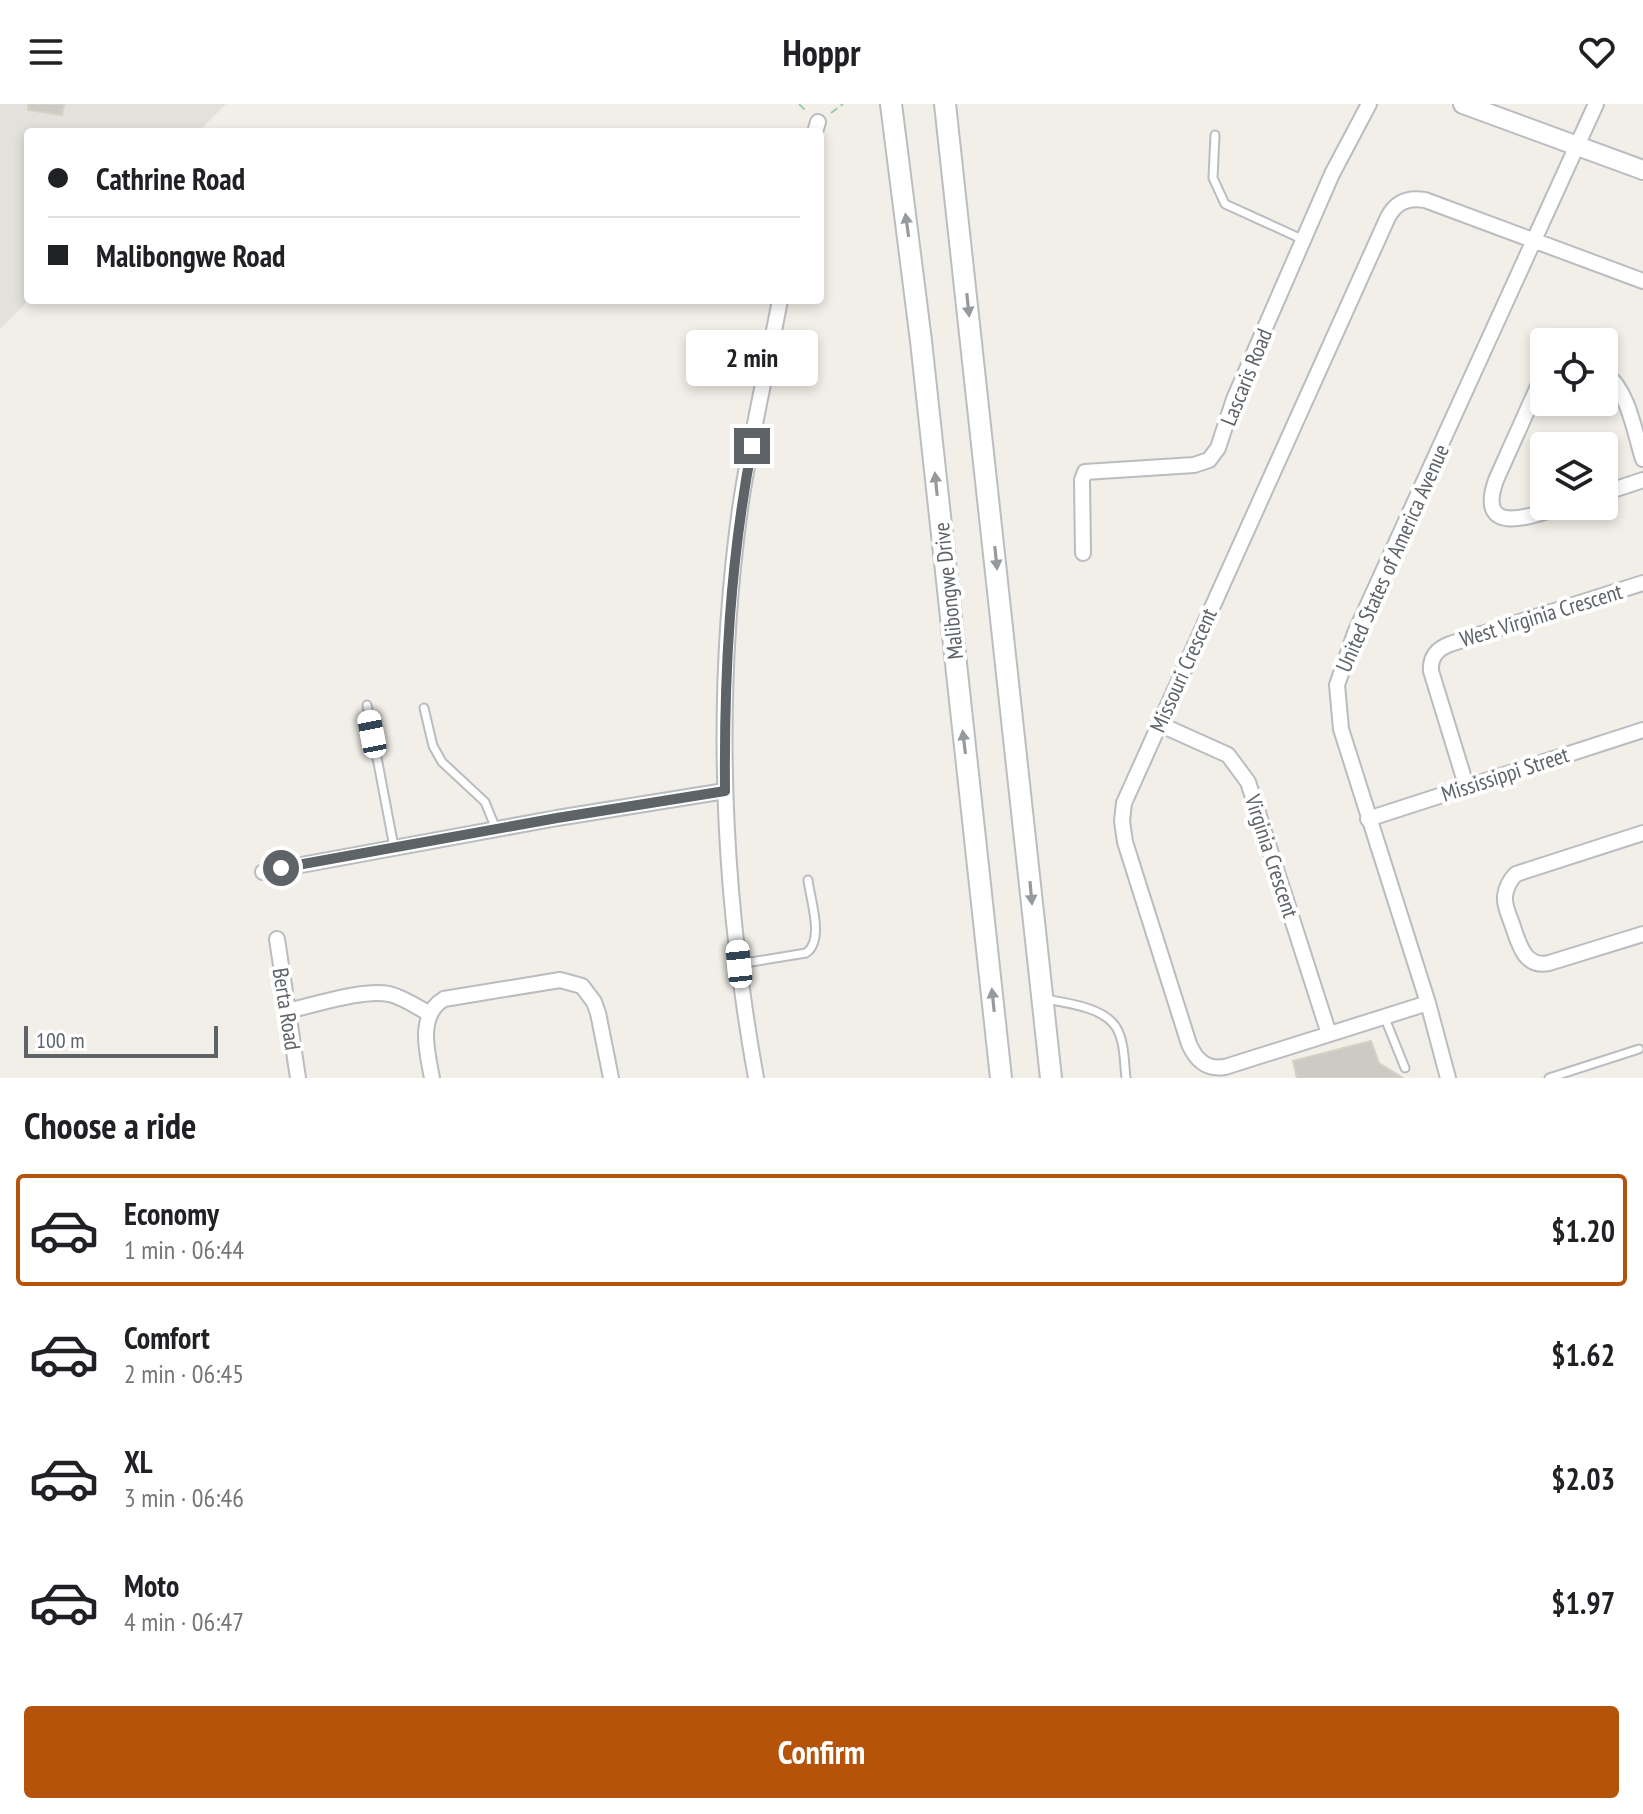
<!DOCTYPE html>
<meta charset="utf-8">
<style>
:root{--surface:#fff;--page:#f2f2f2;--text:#202124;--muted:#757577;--line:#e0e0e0;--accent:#b45309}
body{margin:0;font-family:"PT Sans Narrow",sans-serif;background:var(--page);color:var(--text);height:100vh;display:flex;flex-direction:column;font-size:30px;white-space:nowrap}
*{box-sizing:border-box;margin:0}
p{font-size:26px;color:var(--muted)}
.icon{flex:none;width:44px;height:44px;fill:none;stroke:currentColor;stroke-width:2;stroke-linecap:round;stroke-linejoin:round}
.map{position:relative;height:974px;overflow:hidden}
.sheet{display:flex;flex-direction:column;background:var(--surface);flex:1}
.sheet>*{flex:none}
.banner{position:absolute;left:24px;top:24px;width:800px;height:176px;border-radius:8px;box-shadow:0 4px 12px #0003;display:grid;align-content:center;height:176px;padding:0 24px;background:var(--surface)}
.fabs{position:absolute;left:1530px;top:224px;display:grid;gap:16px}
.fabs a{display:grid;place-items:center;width:88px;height:88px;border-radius:8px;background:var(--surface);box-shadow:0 4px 12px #0003;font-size:40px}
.scale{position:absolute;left:24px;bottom:20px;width:194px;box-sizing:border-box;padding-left:8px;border:4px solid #5e6368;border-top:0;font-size:22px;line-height:28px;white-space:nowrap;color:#5e6368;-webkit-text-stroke:6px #fff;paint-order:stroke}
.end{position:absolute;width:36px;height:36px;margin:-18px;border:10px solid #5e6368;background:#fff;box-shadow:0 0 0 4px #fff}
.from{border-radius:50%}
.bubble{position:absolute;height:56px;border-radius:8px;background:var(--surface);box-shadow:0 4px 12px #0003;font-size:26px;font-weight:600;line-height:56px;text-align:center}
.car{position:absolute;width:24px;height:48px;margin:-24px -12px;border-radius:10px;box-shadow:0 0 6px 2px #0007;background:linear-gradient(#fff 24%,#345 0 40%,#fff 0 76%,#345 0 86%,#fff 0)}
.banner b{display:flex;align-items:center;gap:28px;height:76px;font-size:30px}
.banner b+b{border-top:2px solid var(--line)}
.banner i{width:20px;height:20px;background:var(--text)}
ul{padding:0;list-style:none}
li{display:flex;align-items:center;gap:24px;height:112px;margin:0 16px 12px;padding:0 8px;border:4px solid transparent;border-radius:8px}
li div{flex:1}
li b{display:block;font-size:30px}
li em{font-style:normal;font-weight:600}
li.current{border-color:var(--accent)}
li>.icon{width:72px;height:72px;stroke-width:1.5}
h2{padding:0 24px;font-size:36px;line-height:96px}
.primary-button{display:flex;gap:16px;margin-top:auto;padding:16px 24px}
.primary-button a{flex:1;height:92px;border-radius:8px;background:var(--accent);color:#fff;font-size:32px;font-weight:600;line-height:92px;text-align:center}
header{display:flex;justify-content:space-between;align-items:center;height:104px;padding:0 24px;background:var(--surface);font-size:36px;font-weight:600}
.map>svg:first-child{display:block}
</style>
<header><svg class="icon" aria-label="menu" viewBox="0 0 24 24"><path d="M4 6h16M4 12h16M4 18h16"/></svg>Hoppr<svg class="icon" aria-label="heart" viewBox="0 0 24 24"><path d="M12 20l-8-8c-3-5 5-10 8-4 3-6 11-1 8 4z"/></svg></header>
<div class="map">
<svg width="1643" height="974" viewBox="0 0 1643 974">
<rect width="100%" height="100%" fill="#f1efe7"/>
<path fill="#e2e1db" d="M0 0H226L198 28H28L29 196 0 225Z"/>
<path fill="#cccac4" stroke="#d7d1c4" stroke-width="2" d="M28 0H64L62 11 28 6Z
M1371 937 1379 959 1403 974H1297L1293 957Z"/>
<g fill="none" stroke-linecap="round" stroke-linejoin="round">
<g stroke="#b9bcc1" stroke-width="11">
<path id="service" d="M1215 31 1213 74 1225 100 1304 136
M367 601 394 743
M424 604 433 642 442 658 485 698 496 725
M739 860 806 849C825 836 810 795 808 776
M1045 895C1067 899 1103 903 1116 923 1125 938 1124 958 1126 974
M1384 912 1405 964
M1549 974 1639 945"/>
</g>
<g stroke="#b9bcc1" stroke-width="18">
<path id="minor" d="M815 28 818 18
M1604 268C1629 287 1634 327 1643 355
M1544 269 1496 376C1475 435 1535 411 1563 402
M1604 389 1643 376
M1083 449 1082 376 1085 368 1194 361 1209 356 1218 344 1234 295 1332 70 1369 0
M1159 620 1228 651 1248 678 1329 930
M1466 681 1431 567C1430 553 1437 545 1450 540L1643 479
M1368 715 1643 626
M1643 729 1516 770C1510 776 1506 784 1505 792 1504 801 1508 809 1511 817 1518 836 1523 865 1549 859L1643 830
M263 768 557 714 725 687
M277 835 298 974
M1428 899 1225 963C1206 966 1196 956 1189 940L1125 738 1122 717 1124 699 1388 113C1396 98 1408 93 1425 96L1643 177
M287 907C315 901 362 885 389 890 403 893 417 903 430 910
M432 974C427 948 417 911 444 895L560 876 582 882 594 898 598 909 611 974
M756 974C722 786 714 594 740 405 750 335 767 265 780 196
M1448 974 1428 899 1341 625 1337 581 1355 529 1596 0"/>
</g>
<g stroke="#b9bcc1" stroke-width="22">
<path id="tertiary" d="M1463 0 1643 66"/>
</g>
<g stroke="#babec3" stroke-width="24">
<path id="secondary" d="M891 0 921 237 1001 974
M945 0 1051 974"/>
</g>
<path stroke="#9acca8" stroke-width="2" stroke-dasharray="8 4" stroke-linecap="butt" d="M799 0 807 8
M831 9 843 0"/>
<use href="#service" stroke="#fff" stroke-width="7"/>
<use href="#minor" stroke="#fff" stroke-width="14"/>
<use href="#tertiary" stroke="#fff" stroke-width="18"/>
<use href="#secondary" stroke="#fff" stroke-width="20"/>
</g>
<defs><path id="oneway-solid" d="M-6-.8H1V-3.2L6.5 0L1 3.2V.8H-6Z" transform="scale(2)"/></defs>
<g fill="#969a9d">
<use href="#oneway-solid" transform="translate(907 121) rotate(-98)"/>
<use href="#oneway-solid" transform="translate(968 201) rotate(84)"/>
<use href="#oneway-solid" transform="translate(936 380) rotate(-96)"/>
<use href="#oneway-solid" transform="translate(996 454) rotate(84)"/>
<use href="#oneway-solid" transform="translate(964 638) rotate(-97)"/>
<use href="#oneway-solid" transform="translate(1031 789) rotate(85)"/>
<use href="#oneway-solid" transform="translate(993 896) rotate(-96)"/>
</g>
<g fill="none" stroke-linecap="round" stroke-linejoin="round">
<path stroke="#5e6368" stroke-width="10" d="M281 764 557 714 725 687C724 568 730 459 752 342"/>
</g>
<g text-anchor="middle" stroke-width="8" stroke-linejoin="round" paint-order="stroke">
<g font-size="22" fill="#5e6368" stroke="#fff">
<text transform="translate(1246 273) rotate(-68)" y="8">Lascaris Road</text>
<text transform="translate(1392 454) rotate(-66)" y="8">United States of America Avenue</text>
<text transform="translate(948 487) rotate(-96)" y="8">Malibongwe Drive</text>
<text transform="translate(1541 511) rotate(-17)" y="8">West Virginia Crescent</text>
<text transform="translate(1183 566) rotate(-66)" y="8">Missouri Crescent</text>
<text transform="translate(1505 670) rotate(-18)" y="8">Mississippi Street</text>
<text transform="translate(1272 752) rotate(72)" y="8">Virginia Crescent</text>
<text transform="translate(287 905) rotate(81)" y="8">Berta Road</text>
</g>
</g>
</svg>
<div class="fabs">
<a><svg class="icon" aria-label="locate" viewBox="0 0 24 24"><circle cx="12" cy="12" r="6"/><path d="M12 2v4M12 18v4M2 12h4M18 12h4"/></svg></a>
<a><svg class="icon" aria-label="layers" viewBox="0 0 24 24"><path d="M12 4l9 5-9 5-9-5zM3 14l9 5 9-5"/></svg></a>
</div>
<div class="scale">100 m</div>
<i class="end from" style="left:281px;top:764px"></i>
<i class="end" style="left:752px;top:342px"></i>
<div class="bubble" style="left:686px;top:226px;width:132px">2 min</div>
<i class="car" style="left:372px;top:630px;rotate:349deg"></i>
<i class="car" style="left:739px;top:860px;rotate:354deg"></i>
<div class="banner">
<b><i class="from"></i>Cathrine Road</b>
<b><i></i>Malibongwe Road</b>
</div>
</div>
<section class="sheet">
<h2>Choose a ride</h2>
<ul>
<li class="current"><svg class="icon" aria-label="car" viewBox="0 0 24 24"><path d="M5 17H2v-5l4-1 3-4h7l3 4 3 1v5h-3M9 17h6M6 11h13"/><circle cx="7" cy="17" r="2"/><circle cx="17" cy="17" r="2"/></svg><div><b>Economy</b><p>1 min · 06:44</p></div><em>$1.20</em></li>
<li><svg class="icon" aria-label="car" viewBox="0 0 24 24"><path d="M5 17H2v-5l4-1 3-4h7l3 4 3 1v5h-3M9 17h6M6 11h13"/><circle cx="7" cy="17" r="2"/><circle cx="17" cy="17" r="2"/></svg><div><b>Comfort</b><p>2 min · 06:45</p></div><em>$1.62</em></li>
<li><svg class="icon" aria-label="car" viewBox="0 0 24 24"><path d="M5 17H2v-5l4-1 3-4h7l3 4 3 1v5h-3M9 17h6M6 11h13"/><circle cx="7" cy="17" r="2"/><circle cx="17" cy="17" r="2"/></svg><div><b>XL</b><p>3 min · 06:46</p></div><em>$2.03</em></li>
<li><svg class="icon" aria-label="car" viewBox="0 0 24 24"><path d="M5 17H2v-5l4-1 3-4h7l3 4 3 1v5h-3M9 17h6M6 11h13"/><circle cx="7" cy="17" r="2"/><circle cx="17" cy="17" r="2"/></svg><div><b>Moto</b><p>4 min · 06:47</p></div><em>$1.97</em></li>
</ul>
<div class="primary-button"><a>Confirm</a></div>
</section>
